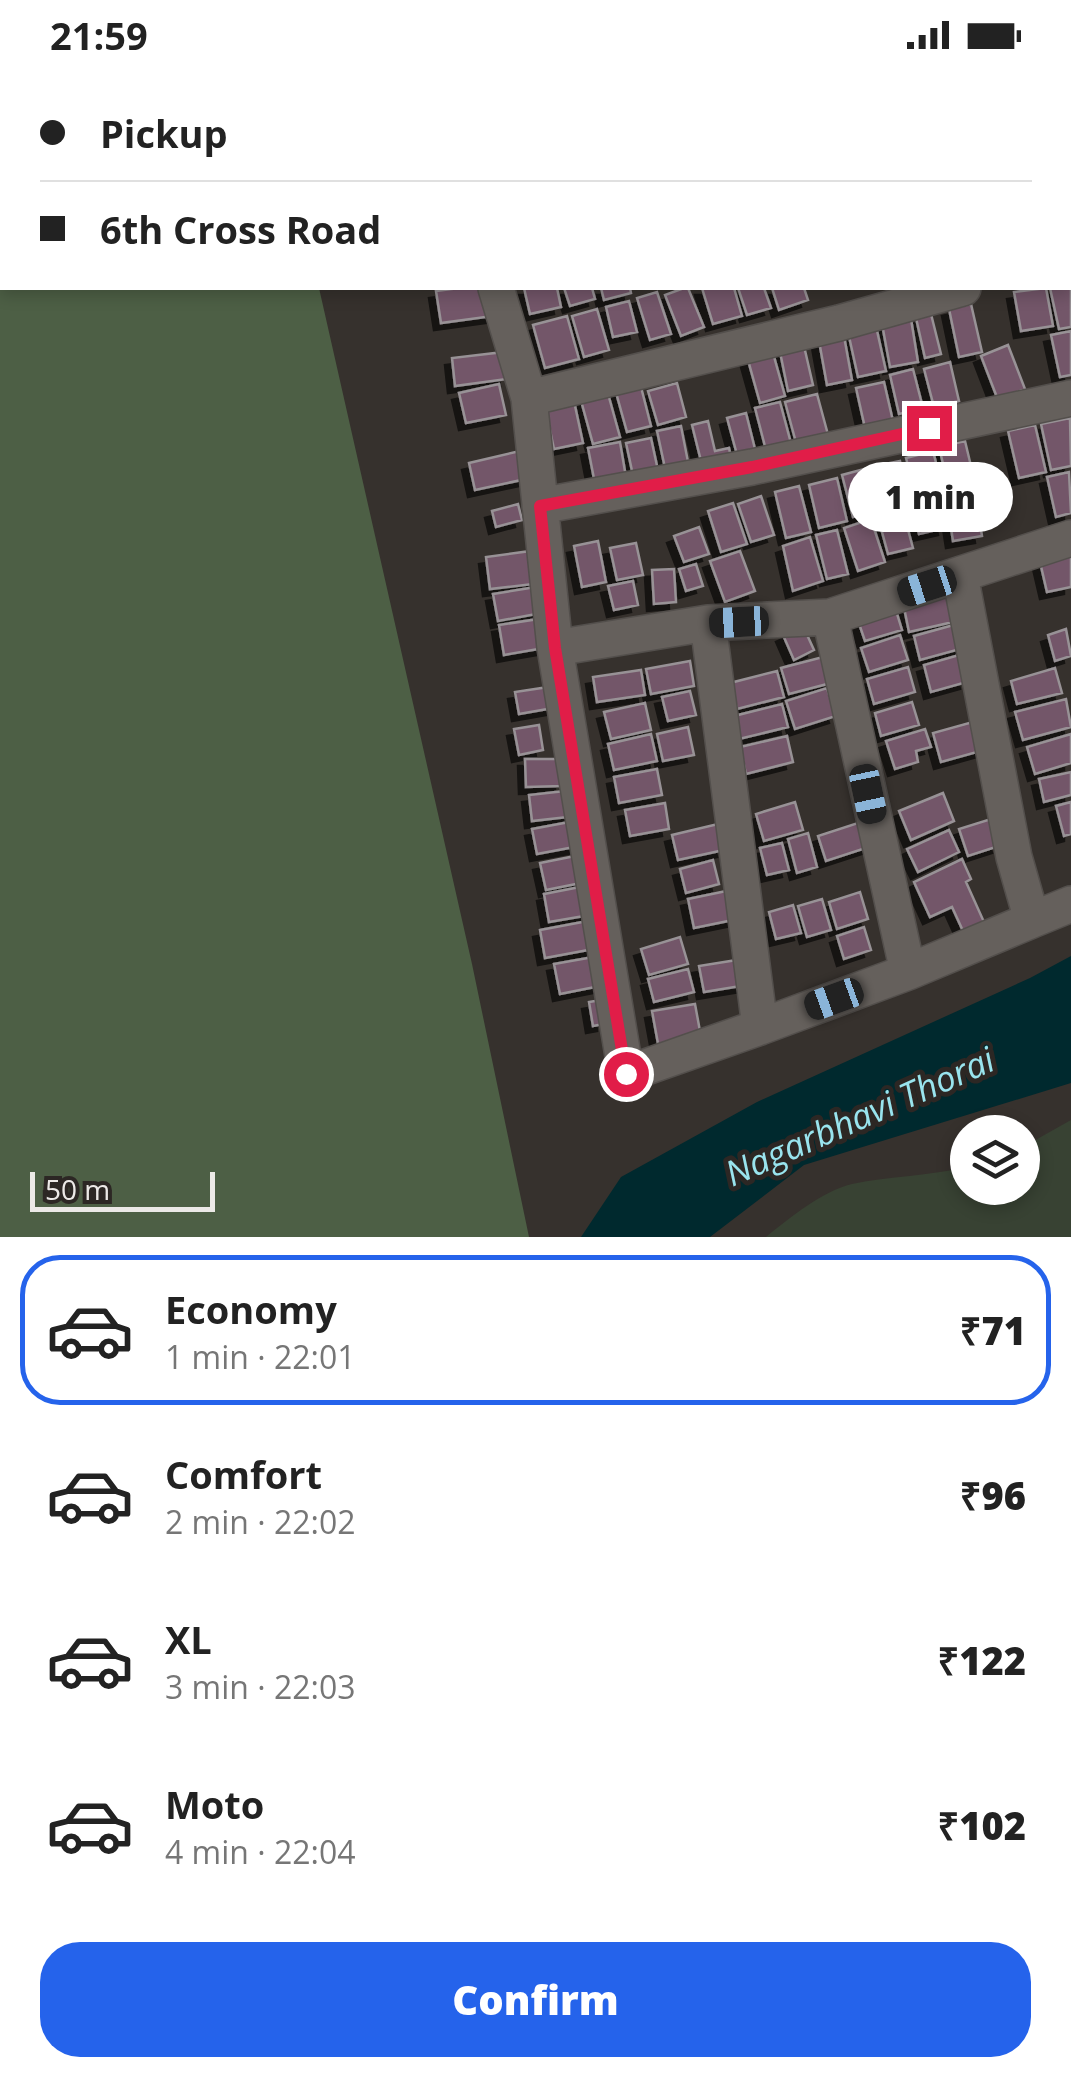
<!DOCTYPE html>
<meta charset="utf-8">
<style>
:root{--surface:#fff;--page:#f2f2f2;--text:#222;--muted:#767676;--line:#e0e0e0;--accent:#2563eb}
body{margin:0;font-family:"Open Sans",sans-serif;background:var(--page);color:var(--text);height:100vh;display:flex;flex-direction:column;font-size:38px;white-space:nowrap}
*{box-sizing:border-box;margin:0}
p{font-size:32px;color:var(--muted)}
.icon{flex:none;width:55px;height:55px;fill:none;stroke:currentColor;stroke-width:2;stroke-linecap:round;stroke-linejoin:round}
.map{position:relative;height:1167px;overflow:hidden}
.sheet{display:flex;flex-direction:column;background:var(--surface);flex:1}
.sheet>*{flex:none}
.top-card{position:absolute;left:0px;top:0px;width:1072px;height:220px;box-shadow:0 5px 15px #0003;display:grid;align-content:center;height:220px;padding:0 40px;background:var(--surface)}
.controls{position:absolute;left:950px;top:1045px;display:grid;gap:20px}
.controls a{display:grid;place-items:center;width:90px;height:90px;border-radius:50%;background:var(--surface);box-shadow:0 5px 15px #0003;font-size:50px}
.scale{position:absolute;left:30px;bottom:25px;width:185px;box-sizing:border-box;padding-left:10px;border:5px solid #ece9e7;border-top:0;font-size:28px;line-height:35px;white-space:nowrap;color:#ece9e7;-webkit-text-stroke:8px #2c2724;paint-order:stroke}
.end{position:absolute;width:45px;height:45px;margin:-22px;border:12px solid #e11d48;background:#fff;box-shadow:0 0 0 5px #fff}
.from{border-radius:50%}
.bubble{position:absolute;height:70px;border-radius:35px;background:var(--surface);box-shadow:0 5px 15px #0003;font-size:32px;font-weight:800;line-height:70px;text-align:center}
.car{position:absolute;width:30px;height:60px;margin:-30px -15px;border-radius:12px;box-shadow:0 0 8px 2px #0007;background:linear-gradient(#222 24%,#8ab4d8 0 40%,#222 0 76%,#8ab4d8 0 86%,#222 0)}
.top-card b{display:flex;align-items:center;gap:35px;height:95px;font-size:38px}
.top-card b+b{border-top:2px solid var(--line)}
.top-card i{width:25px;height:25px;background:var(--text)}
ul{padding:18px 0 0;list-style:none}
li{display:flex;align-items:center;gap:30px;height:150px;margin:0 20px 15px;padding:0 20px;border:5px solid transparent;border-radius:40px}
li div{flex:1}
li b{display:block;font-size:38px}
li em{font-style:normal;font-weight:800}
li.current{border-color:var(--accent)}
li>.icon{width:90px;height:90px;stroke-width:1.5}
.button{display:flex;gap:20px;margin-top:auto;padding:20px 40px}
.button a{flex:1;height:115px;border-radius:40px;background:var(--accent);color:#fff;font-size:40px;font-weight:800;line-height:115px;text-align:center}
.status{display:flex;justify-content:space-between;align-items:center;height:70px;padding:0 50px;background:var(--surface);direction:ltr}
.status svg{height:28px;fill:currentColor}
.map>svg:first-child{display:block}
</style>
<div class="status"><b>21:59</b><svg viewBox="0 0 49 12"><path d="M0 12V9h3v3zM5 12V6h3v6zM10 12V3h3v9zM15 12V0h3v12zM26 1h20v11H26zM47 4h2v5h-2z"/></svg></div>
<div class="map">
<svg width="1071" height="1167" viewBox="0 0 1071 1167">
<defs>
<filter id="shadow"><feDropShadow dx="-7" dy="7" stdDeviation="0" flood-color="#0009"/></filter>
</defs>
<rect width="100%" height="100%" fill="#36312d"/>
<path fill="#384233" d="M1071 1050V1167H766C789 1148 823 1121 852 1114 890 1106 929 1106 967 1097L968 1118H1022L1023 1077Z"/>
<path fill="#4d5f45" d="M0 0H269L270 2H2V218H319L472 894 529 1167H0Z"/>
<path fill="#00292e" d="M1071 886V1013L804 1095 710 1167H581L621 1107 757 1032 1030 908Z"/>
<path fill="#735769" stroke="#989296" stroke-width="2.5" filter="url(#shadow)" d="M884 0H953L954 2H885Z
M1071 210V257L1059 259 1050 218H1070Z
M459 218H489L493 246 441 253 436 221Z
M524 218H557L561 237 530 244Z
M564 218H592L595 229 570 236Z
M601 218H630L631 223 604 230Z
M684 218H688L704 257 681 266 665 225Z
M702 218H734L742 246 713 254Z
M738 218H764L771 238 747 245Z
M772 218H804L808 230 779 240Z
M1046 218 1053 256 1021 261 1014 222Z
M657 222 671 264 650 270 637 228Z
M629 231 637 262 613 267 606 237Z
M971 234 982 282 959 287 949 239Z
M597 239 609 280 584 287 572 246Z
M931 244 941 284 925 288 916 248Z
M567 246 579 289 545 298 533 255Z
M911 249 918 292 890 297 882 254Z
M876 256 886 301 858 307 848 262Z
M1071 261V305L1060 307 1051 265Z
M844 266 852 310 827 315 819 271Z
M1008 275 1025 319 998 330 981 286Z
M804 276 813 315 788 321 780 282Z
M504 282 507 309 455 316 452 288Z
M773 283 785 326 760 333 748 290Z
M950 292 959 331 934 337 924 299Z
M913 299 923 338 899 344 890 305Z
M884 312 893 351 865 358 856 318Z
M640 313 651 356 627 362 615 319Z
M677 313 686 347 658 355 648 321Z
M499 314 506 345 466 353 459 323Z
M607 320 620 367 593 374 580 327Z
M817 324 830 372 798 380 785 332Z
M574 331 583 373 554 379 545 337Z
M780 332 792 377 767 384 755 338Z
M746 343 757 387 739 392 727 348Z
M1070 348 1071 396 1051 400 1041 354Z
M708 351 715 381 729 378 733 396 704 403 692 355Z
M1035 355 1046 402 1019 408 1008 361Z
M681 356 691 407 668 412 657 361Z
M651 368 659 405 634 410 626 373Z
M965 371 976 417 950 423 939 377Z
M620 372 627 413 596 419 588 378Z
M520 381 526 409 475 420 469 393Z
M933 381 945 428 918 435 906 388Z
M900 391 909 437 885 442 875 396Z
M868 398 878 441 853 447 842 405Z
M1069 402 1071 443 1056 447 1047 407Z
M837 408 847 451 819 458 809 415Z
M799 416 811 462 786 468 775 422Z
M761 426 774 465 751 472 738 434Z
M976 428 982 466 953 471 947 432Z
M733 433 747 474 721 482 708 441Z
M518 434 522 450 496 457 492 441Z
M939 434 945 458 919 464 913 441Z
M904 445 913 478 888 484 879 451Z
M871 449 885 492 858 501 844 458Z
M699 457 709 484 684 492 674 466Z
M837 460 848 504 827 509 816 465Z
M810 467 823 511 793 521 783 476Z
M598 471 606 512 582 517 574 476Z
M636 473 643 505 617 510 610 478Z
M538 480 542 513 490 519 486 487Z
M740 481 755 521 725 532 710 491Z
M1071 486V517L1047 522 1040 492Z
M696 494 703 516 686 521 679 499Z
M674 499 676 532 654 534 652 500Z
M633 511 638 535 614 540 608 516Z
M542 516 547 542 498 551 493 524Z
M945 519 953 552 909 562 902 528Z
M894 534 902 560 865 571 856 545Z
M545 548 550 577 504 585 499 555Z
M957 554 964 578 920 590 914 566Z
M803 556 814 580 794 590 783 565Z
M1066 559 1071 586 1055 591 1048 565Z
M900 565 908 590 869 602 861 578Z
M959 585 967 612 931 622 924 595Z
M823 587 831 613 789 624 781 598Z
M690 591 694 616 651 624 646 599Z
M908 597 915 622 874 634 867 609Z
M1055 598 1062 623 1017 634 1011 611Z
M641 600 645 625 597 632 593 607Z
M777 601 784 627 737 639 730 613Z
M555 616 559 637 519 644 515 622Z
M827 618 836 646 795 659 786 631Z
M690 621 696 645 668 651 662 627Z
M1066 629 1071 657 1023 670 1015 642Z
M912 632 919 655 881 666 875 643Z
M645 633 651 660 611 669 604 642Z
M782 634 788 657 739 669 734 646Z
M980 650 988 679 941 692 933 663Z
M539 655 543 680 519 685 514 659Z
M688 657 694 685 663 691 657 664Z
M925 659 931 677 916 681 918 692 895 699 886 671Z
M651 664 657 691 614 700 608 674Z
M1071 664V693L1035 704 1027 677Z
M787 666 793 692 746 704 740 677Z
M525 689H562V716L526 717Z
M657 699 662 725 619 733 614 707Z
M1071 702V725L1044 732 1039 709Z
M574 720 577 746 532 751 529 725Z
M943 723 954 751 911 770 899 741Z
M795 732 803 760 764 771 756 744Z
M1071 732V764L1064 766 1056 736Z
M665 733 669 759 630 766 625 740Z
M991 749 999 776 968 786 959 759Z
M580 750 585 775 537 784 532 759Z
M864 751 872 776 826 791 818 766Z
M718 754 724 780 678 790 672 765Z
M949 760 959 782 918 802 907 779Z
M808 763 817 797 797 803 788 769Z
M782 773 789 800 767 805 760 778Z
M585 784 591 811 546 820 540 793Z
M962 789 971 809 966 812 984 852 963 861 952 837 930 847 914 812Z
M713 790 719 814 686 823 680 799Z
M590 815 596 844 549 852 544 824Z
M731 820 738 849 694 858 688 829Z
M860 822 868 849 837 859 829 832Z
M822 829 831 860 807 867 798 836Z
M793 835 801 863 776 869 769 842Z
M593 850 599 878 545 888 540 860Z
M864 857 871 880 844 889 837 866Z
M680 867 688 894 649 905 641 879Z
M599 886 605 915 560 924 554 894Z
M743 889 747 915 704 922 699 896Z
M688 899 694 922 654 932 648 909Z
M601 930 604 954 593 956 589 932Z
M695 934 702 972 659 979 652 941Z"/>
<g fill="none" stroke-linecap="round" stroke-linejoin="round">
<g stroke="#534f4c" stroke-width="38">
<path id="minor" d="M463 0V2
M863 0 864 2
M1024 0 1025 2
M589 2 601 0
M1070 174 1071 178
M496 218 529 328
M540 436 752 397 1071 328
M708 553 760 957 626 1004 555 578 529 328 839 253 963 218
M555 578 708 553 830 547 1071 468
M1032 850 1071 834
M908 902 1032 850 1014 787 960 505
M760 957 908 902 830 547"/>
</g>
<use href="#minor" stroke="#65605c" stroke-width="35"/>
</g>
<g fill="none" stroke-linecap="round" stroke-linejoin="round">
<path stroke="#e11d48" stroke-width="12" d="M626 1004 555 578 540 436 752 397 929 358"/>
</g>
<g text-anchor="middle" stroke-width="10" stroke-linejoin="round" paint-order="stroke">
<g font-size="35" font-style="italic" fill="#99e4ee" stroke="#2c2724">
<text transform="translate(860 1047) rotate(-24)" y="12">Nagarbhavi Thorai</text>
</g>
</g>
</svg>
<div class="controls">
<a><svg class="icon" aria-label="layers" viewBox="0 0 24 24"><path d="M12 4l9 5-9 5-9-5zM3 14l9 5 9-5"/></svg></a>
</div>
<div class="scale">50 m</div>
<i class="end from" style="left:626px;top:1004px"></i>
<i class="end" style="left:929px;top:358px"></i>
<div class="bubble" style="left:848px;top:392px;width:165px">1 min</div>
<i class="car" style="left:927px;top:516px;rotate:252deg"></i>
<i class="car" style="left:739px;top:552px;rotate:267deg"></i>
<i class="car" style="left:868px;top:724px;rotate:168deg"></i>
<i class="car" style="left:834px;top:929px;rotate:250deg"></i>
<div class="top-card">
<b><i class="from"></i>Pickup</b>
<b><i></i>6th Cross Road</b>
</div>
</div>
<section class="sheet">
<ul>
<li class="current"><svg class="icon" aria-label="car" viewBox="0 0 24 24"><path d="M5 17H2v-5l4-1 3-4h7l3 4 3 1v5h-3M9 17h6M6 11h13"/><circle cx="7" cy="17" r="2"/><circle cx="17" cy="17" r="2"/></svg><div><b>Economy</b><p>1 min · 22:01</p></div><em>₹71</em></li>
<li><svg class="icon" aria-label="car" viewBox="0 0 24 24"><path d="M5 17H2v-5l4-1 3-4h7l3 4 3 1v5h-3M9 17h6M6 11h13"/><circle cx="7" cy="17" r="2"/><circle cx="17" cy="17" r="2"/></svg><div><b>Comfort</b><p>2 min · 22:02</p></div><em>₹96</em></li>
<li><svg class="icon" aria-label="car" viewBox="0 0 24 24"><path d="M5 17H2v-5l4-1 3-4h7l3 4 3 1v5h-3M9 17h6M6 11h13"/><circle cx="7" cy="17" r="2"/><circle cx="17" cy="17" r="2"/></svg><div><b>XL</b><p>3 min · 22:03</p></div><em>₹122</em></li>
<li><svg class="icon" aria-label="car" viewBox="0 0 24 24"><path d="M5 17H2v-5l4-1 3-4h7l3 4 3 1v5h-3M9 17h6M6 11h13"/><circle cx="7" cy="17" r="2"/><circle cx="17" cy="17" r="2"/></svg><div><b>Moto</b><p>4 min · 22:04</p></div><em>₹102</em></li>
</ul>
<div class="button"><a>Confirm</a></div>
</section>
